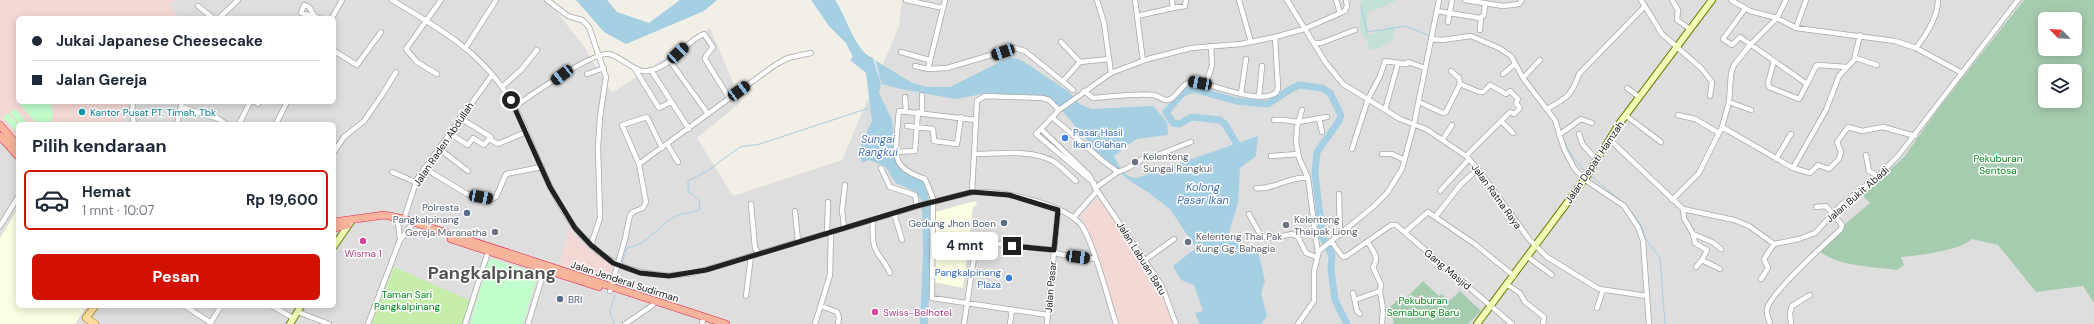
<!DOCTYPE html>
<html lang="id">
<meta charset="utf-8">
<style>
:root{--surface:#fff;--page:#f6f6f7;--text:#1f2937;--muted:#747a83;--line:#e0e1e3;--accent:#d21100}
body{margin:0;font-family:"DM Sans",sans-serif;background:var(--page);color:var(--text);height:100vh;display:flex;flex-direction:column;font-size:15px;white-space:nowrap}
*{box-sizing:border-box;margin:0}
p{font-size:13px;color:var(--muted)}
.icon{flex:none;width:22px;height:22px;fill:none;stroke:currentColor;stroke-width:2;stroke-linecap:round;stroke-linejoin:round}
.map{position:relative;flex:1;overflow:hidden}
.side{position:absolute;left:16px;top:122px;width:320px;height:186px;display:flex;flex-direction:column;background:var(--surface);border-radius:6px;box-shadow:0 2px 10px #0003}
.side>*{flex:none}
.banner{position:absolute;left:16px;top:16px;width:320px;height:88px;border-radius:6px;box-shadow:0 2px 10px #0003;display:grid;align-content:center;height:88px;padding:0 16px;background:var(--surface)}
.needle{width:26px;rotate:295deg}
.tools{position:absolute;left:2038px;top:12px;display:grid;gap:8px}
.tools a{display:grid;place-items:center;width:44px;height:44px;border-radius:6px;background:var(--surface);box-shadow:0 2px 10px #0003;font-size:20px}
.end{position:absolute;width:18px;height:18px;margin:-9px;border:5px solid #212121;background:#fff;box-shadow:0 0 0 2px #fff}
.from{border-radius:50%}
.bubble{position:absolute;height:28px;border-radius:6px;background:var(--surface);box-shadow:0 2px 10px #0003;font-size:13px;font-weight:700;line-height:28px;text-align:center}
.car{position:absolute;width:12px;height:24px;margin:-12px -6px;border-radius:5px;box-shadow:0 0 3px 1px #0007;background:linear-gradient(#222 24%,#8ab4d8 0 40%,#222 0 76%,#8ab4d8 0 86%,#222 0)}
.banner b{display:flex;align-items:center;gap:14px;height:38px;font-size:15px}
.banner b+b{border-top:1px solid var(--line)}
.banner i{width:10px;height:10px;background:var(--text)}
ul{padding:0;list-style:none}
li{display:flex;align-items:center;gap:12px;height:60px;margin:0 8px 6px;padding:0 8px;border:2px solid var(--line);border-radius:6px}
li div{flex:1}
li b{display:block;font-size:15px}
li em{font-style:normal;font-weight:700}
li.active{border-color:var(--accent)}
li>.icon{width:36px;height:36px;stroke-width:1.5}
h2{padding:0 16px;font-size:18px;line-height:48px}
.button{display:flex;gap:8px;margin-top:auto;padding:8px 16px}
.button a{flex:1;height:46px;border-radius:6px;background:var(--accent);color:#fff;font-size:16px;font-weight:700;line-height:46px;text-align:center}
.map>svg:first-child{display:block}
</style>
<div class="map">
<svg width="2094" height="324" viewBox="0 0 2094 324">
<rect width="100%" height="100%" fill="#f2efe7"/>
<path fill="#dfdede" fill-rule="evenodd" d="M0 0H547L583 45 612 93 710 28 741 102 697 138 733 196 842 160 899 26 902 0H2094V324H0ZM18 18H334V102H18ZM2045 19H2075V49H2045ZM2045 71H2075V101H2045ZM18 124H334V306H18Z"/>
<path fill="#f3d9d6" d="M0 0H176L170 4 178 18H18V102H129L124 124H18V141L0 121Z
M1098 198 1127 238 1160 290 1173 324H1118L1089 232 1080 216Z
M570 228 576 237 589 249 611 265 613 275 610 282 559 265Z"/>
<path fill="#fdffe3" d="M975 201 977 205 973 207 963 288 934 282 935 212Z
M18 208V306H87L75 324H0V238Z"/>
<path fill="#c6eeaa" d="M394 267 471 301 463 324H371Z"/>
<path fill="#c3e1d5" d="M1361 0H1398L1367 13 1368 35 1393 26V40L1377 49 1371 50 1360 29Z"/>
<path fill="#a6ccaf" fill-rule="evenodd" d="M2024 0H2094V303L2083 286 2036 292 1998 245 1972 239C1961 250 1918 256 1901 257L1904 265 1897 270C1876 267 1833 266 1819 250L1839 229 1870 203 1862 195 1904 157 1941 105ZM2045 19H2075V49H2045ZM2045 71H2075V101H2045Z
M1423 281 1439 296 1442 294 1449 301 1460 291 1481 311 1468 324H1394L1390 307 1402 296 1406 298Z"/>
<path fill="#c2fdcc" d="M49 102C53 109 54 116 50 124H37L19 103Z
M15 109 28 124H20L10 113Z
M8 113 18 124V134L3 117Z
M492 259 538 273 523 324H470L488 262Z"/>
<path fill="#a5cfe2" d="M576 0H607L617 12 649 23 680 0H717L704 11 626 44 604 32Z
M811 0H835C846 15 855 52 873 58L881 84 879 93 892 120 896 159 924 182 932 209 928 324H920L923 254 922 201 916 192 896 183 885 166 869 160 861 163V143L872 121 866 73 850 60 853 57 846 43 829 26Z
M1010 57 1021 60 1069 92 1080 104 1091 109 1153 106 1167 122 1168 135 1136 139 1114 156C1119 166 1124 178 1137 178L1258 136 1256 156 1240 168 1238 203 1228 236 1259 255 1265 281 1261 293 1267 316 1261 324H1200L1195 313 1203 311 1194 285 1181 280 1173 266 1196 248 1170 209 1146 191 1133 183 1101 157 1059 107 1047 97 988 93 955 99 901 89 882 84 875 60 912 83 927 87H950Z"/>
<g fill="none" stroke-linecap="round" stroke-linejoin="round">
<path stroke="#a5cfe2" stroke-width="1" d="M1361 6 1367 32 1406 26 1430 36
M1506 50 1511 54
M1518 65 1524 74
M1526 77 1547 106
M1550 110 1557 119 1561 132
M1562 135C1567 150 1574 160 1585 171
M1591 176 1622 202
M1627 207 1635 216 1643 229 1645 238 1660 258 1665 324
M622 263 627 248C648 245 658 225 676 216 684 212 693 214 700 209L699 200 688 191V181L707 171 740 147 760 144 869 108
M614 324 610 311 615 295"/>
<path stroke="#a5cfe2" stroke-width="7" d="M1238 146 1225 124 1220 120 1192 117 1179 124 1173 123 1166 112 1183 93 1193 89 1236 101 1268 104 1289 90 1299 85 1322 88 1330 93 1341 115 1339 121 1317 152 1315 173 1322 236 1332 255 1331 269 1335 300 1347 324"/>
<g stroke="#a8a8a8" stroke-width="6">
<path id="minor" d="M392 0C433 25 474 47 502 87 524 117 534 155 551 188 581 250 622 284 694 273L932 202C947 199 962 193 977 192 1003 191 1066 204 1082 226 1086 231 1088 239 1091 245 1101 271 1108 298 1116 324
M547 0 568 16 582 20 589 27 606 77 600 117 598 147 600 218 591 245
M906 0 943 8
M1097 0 1104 23 1111 73
M1135 0 1143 61
M1239 0 1251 42
M1287 0 1326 63 1343 84 1400 119 1426 129 1466 156 1478 169 1529 239 1547 257 1599 289 1647 296
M1336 0 1340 13
M1465 0 1503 6 1519 4 1522 0
M1641 0 1662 34 1702 69 1712 82 1710 96
M1672 0 1678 10 1677 20 1690 29
M1731 0 1750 11 1777 18 1796 28 1895 41 1916 48 1962 73
M198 6 213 18
M1173 8 1185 6 1186 0
M1745 9 1723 39 1732 45 1740 37 1807 84 1799 99 1769 87 1768 83 1774 61
M1437 11 1480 18 1484 15 1485 3
M1137 16 1173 8 1172 0
M315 17 309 7 304 5 301 13 319 18
M219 18 238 0
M332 18 342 0
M1448 22 1452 0
M1796 28 1806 0
M1480 30 1481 18
M1431 39 1442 40 1471 36 1499 48 1511 56 1523 78 1555 120 1564 149 1574 168 1584 179 1624 206 1638 227 1643 241 1649 324
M1061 42 1080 62 1109 59
M1314 43H1321L1355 30
M466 47 496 0
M1916 48C1926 35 1938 17 1938 0
M334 51 357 65 381 32
M901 52 929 60
M1855 58 1877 65
M670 61 708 114
M915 66 928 69 947 68 1015 48 1025 51 1073 90
M635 69 659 108 671 102
M928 69 945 0
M651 70 689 129
M437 74 417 62 406 49 441 0
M587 74 604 68
M1503 74 1515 64
M1523 78 1540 60
M1063 81 1080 62
M1460 84 1479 92H1483L1490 85 1506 94 1510 91 1518 99 1516 103 1520 108 1514 114 1510 112 1466 156
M1807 84 1816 66 1819 65 1846 67
M1206 85 1212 65 1211 46
M502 87 521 70 537 50
M1627 88 1639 97
M1084 91 1093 98C1113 97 1135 93 1154 95 1159 96 1163 101 1168 100 1179 98 1181 80 1195 82 1214 84 1261 106 1277 92L1278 87 1275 37
M1241 94 1246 59
M922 95V113
M1259 96 1262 66
M905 97 906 111
M133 102 132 112 134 124
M255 102 258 104
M1419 102 1443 113 1446 112 1460 84 1459 78 1451 71
M1729 102 1751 110
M181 107 219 119 226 124
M514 107C530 96 593 51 609 54 623 57 634 73 648 71 672 67 684 42 704 34L713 47 706 56 705 59 729 98
M1547 109C1567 98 1572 95 1579 74L1645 6
M1059 110 1036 134 1094 183
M1302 110 1297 127 1296 142 1299 158 1308 178 1318 254
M1385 110 1398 63
M1625 115 1661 142
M1678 115 1695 119 1719 133
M1052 117 1103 161 1118 172 1095 188
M460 118 491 137 489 139
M1319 118 1322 132
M1274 120H1283L1298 122 1327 117
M1501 121 1513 133
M177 124 182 102
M239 124 250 102
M276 124 287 102
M907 126 933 129 934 141 957 144 961 117
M1722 127 1793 168 1810 173 1818 165 1829 169 1839 159 1841 152 1837 142 1848 127 1862 131 1883 127 1915 136
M1041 129 1089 175 1096 189 1162 286 1176 324
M449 133 468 145 473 138 484 145 489 139 498 144 526 132
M1579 134 1583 145 1596 159
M1559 135 1581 119 1592 123
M1443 139 1452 125
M1609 139 1683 209 1734 220 1749 226 1774 244 1799 239 1815 233 1841 205 1878 176 1898 156 2018 0
M667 144 678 162
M438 148 468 171
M1352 149 1368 99 1380 76 1385 61 1407 64 1408 62 1425 68
M334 152 344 137 364 121 382 95 396 72
M895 152 915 151 918 112
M975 154C999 154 1031 149 1053 161 1061 166 1069 175 1076 181
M1382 154H1392L1405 160
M1866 155 1869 171 1878 176
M1271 156 1298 154
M1776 159 1791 134
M639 164 622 125 647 117 662 148
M424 168 467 194 492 199 496 197 506 174 542 167
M881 168 890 187 915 195 917 206
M1793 168 1826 110 1839 76 1854 60 1860 35
M392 172 415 182
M1118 172 1128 168 1144 158H1150L1191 142
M1256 188C1274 190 1290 176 1308 178
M1440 191 1469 159
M972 192 977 101 985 96 1042 98 1049 100 1059 110 1111 73 1148 59 1191 48 1241 44 1275 37 1304 29 1345 11 1347 6 1346 0
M1339 194 1340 235
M1672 200 1699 173 1722 127 1729 102 1731 74 1734 65 1750 45 1777 18 1786 0
M934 201 925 179C896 169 894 160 897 132 898 125 898 118 899 111L976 120
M933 202 932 298 1048 315
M751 204 755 248 759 254
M1683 209 1684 218 1693 234 1695 243 1707 250 1702 260 1720 269
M795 211 798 242
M894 213 902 240
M1249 214 1261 236 1274 238 1292 234 1298 237 1306 253 1316 257
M1436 216 1461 184 1478 169
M1074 217 1097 191
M404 219 417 179 492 75
M872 220C874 230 871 238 875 248 878 256 886 263 890 273
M398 222 400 240
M0 226 18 197
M844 228 842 210 845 185
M1405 232 1428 212 1476 245 1514 276
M827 233 828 202
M1693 234 1712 242 1721 249
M1331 241 1342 256 1345 257 1391 225H1396L1512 324
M1368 242C1373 251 1380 258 1373 267L1381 285 1380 291 1383 309 1382 324
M1053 250 1058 254 1096 259
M1528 257 1552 275
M1145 260 1174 239
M1696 267 1702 260
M1761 279 1768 268 1764 259 1774 244
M1508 285 1520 293 1525 302 1544 317 1543 324
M610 291 625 239 630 215 633 212 643 208 646 202 639 164 775 65 788 58 811 53
M1353 293 1357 311 1360 314
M746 296 751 256
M1355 300 1380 291
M185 306 211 323
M272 306 293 318
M821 306 837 312 839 318 838 324
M1597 308 1603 290
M298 312 329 324
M210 324 221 306
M368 324 400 240 411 226
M465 324 489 249
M528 324 545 268
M625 324 653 305
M702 324 703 320
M815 324 830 275 831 232
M964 324 976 244 988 243 1053 250
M1010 324 1012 310
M1047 324 1058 210
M1298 324 1314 301V271L1319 251 1374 206 1387 193 1402 169 1414 124 1439 0
M1770 324C1769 319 1766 314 1767 309 1770 293 1827 242 1841 229L1842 225 1826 206 1816 207
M1791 324 1790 313 1792 306 1810 295"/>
</g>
<g stroke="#678000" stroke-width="8">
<path id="secondary" d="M334 246 350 223
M290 324 301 306
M1477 324 1587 176 1619 124 1712 0"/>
</g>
<g stroke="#9e7600" stroke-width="8">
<path id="primary" d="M95 306 86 318 95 324"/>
</g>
<g stroke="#e71d51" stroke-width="8">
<path id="trunk" d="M0 125 18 146
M0 136 18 156
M334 222 384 215 404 219 726 324
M334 228 348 225
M451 239 599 287"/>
</g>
<use href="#minor" stroke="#fff" stroke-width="4.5"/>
<use href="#secondary" stroke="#f4feb9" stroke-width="6"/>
<use href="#primary" stroke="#ffdd9f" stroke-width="7"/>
<use href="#trunk" stroke="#f6b49a" stroke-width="7"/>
</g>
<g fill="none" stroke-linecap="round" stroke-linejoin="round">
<path stroke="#212121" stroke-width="5" d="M511 100 550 187 575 228 591 245 613 263 640 273 669 276 706 270 917 206 972 192 1009 195 1058 210 1054 250 1012 246"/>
</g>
<circle fill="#0f9aa8" stroke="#fff" stroke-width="1.5" cx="82" cy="112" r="4"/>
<g fill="#3f7fe0" stroke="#fff" stroke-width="1.5">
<circle cx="1065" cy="138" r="4"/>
<circle cx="1009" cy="278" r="4"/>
</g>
<g fill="#6b7280" stroke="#fff" stroke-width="1.5">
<circle cx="1135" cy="162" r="4"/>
<circle cx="1286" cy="225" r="4"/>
<circle cx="495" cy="232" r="4"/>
<circle cx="1188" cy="242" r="4"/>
</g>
<g fill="#5c6f8a" stroke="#fff" stroke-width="1.5">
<circle cx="467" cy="213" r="4"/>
<circle cx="1004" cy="223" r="4"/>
<circle cx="560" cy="299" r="4"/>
</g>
<g fill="#d1479c" stroke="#fff" stroke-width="1.5">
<circle cx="363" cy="241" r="4"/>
<circle cx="875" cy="312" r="4"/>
</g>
<g text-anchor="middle" stroke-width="3" stroke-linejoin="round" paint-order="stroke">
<g font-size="10" fill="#0d838f" stroke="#fff" text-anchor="start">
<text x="90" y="116">Kantor Pusat PT. Timah, Tbk</text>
</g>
<g font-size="10" fill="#366cbe" stroke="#fff" text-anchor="start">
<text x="1073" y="136">Pasar Hasil<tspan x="1073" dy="12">Ikan Olahan</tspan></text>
<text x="1001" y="276" text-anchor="end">Pangkalpinang<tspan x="1001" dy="12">Plaza</tspan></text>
</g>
<g font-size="10" fill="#212121" stroke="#fff">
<text transform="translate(443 144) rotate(-56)" y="4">Jalan Raden Abdullah</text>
<text transform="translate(1594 162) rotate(-56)" y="4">Jalan Depati Hamzah</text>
<text transform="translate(1857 194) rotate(-41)" y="4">Jalan Bukit Abadi</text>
<text transform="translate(1497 196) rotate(54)" y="4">Jalan Ratna Raya</text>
<text transform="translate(1142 258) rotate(58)" y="4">Jalan Labuan Batu</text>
<text transform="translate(1448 269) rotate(40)" y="4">Gang Masjid</text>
<text transform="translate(625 281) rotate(18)" y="4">Jalan Jenderal Sudirman</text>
<text transform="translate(1050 287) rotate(-85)" y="4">Jalan Pasar</text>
</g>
<g font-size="10" fill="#5b616d" stroke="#fff" text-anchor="start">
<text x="1143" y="160">Kelenteng<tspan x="1143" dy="12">Sungai Rangkui</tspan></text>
<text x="1294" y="223">Kelenteng<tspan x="1294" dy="12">Thaipak Liong</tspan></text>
<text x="487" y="236" text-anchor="end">Gereja Maranatha</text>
<text x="1196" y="240">Kelenteng Thai Pak<tspan x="1196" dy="12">Kung Gg. Bahagia</tspan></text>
</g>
<g font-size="10" fill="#04891a" stroke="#fff">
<text x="1998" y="162">Pekuburan<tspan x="1998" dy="12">Sentosa</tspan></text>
<text x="407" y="298">Taman Sari<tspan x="407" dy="12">Pangkalpinang</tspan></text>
<text x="1423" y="304">Pekuburan<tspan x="1423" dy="12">Semabung Baru</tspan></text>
</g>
<g font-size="10" fill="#4e5e75" stroke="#fff" text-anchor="end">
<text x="459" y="211">Polresta<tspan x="459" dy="12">Pangkalpinang</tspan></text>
<text x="996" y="227">Gedung Jhon Boen</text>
<text x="568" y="303" text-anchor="start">BRI</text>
</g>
<g font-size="10" fill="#b23c85" stroke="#fff">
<text x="363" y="257">Wisma 1</text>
<text x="883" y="316" text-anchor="start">Swiss-Belhotel</text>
</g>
<g font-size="11" font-style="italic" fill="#4575b8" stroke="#fff">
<text x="878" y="143">Sungai<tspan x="878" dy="13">Rangkui</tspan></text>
<text x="1203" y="191">Kolong<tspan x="1203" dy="13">Pasar Ikan</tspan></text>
</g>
<g font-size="18" font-weight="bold" fill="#545454" stroke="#fff">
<text x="492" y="279">Pangkalpinang</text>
</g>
</g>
</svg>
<div class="tools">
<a><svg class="needle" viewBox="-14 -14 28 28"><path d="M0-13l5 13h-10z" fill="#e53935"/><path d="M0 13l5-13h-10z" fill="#747a83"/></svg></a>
<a><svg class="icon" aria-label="layers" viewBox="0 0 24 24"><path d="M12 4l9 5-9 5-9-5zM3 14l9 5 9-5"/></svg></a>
</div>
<i class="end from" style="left:511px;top:100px"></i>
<i class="end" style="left:1012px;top:246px"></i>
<div class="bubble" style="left:932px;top:232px;width:66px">4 mnt</div>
<i class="car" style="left:1003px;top:52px;rotate:251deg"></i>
<i class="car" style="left:678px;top:53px;rotate:47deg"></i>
<i class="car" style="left:562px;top:75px;rotate:232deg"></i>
<i class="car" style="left:1200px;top:83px;rotate:281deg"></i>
<i class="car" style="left:739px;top:91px;rotate:54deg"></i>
<i class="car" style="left:481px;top:197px;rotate:101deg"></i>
<i class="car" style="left:1078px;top:257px;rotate:98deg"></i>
<div class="banner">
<b><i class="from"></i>Jukai Japanese Cheesecake</b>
<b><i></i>Jalan Gereja</b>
</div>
<section class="side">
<h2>Pilih kendaraan</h2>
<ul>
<li class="active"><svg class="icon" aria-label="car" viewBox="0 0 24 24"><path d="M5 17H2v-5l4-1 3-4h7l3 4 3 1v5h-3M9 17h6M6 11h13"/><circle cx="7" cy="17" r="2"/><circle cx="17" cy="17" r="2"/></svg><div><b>Hemat</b><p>1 mnt · 10:07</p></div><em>Rp 19,600</em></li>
</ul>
<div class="button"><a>Pesan</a></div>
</section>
</div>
